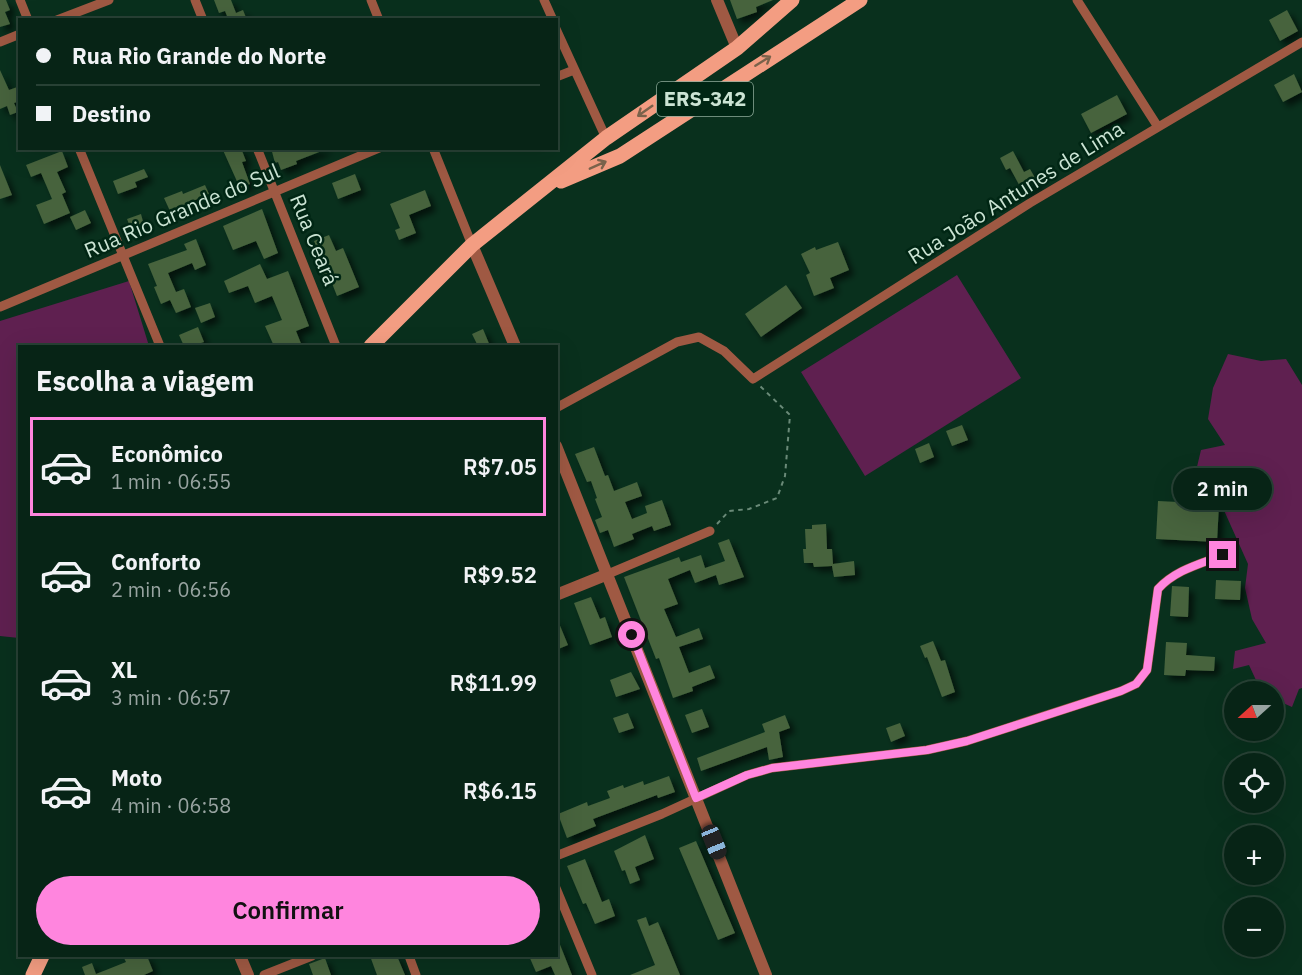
<!DOCTYPE html>
<html lang="pt">
<meta charset="utf-8">
<style>
:root{--surface:#072416;--page:#102c1f;--text:#f1f3f6;--muted:#98a4a1;--line:#284135;--accent:#ff85de}
body{margin:0;font-family:"IBM Plex Sans",sans-serif;background:var(--page);color:var(--text);height:100vh;display:flex;flex-direction:column;font-size:22px;white-space:nowrap}
*{box-sizing:border-box;margin:0}
p{font-size:20px;color:var(--muted)}
.icon{flex:none;width:33px;height:33px;fill:none;stroke:currentColor;stroke-width:2;stroke-linecap:round;stroke-linejoin:round}
.map{position:relative;flex:1;overflow:hidden}
.sheet{position:absolute;left:18px;top:345px;width:540px;height:612px;display:flex;flex-direction:column;background:var(--surface);border-radius:0px;box-shadow:0 6px 24px #0002,0 0 0 2px var(--line)}
.sheet>*{flex:none}
.guide{position:absolute;left:18px;top:18px;width:540px;height:132px;border-radius:0px;box-shadow:0 6px 24px #0002,0 0 0 2px var(--line);display:grid;align-content:center;height:132px;padding:0 18px;background:var(--surface)}
.needle{width:39px;rotate:249deg}
.controls{position:absolute;left:1224px;top:681px;display:grid;gap:12px}
.controls a{display:grid;place-items:center;width:60px;height:60px;border-radius:50%;background:var(--surface);box-shadow:0 6px 24px #0002,0 0 0 2px var(--line);font-size:30px}
.end{position:absolute;width:27px;height:27px;margin:-14px;border:8px solid #ff85de;background:#111;box-shadow:0 0 0 3px #111}
.from{border-radius:50%}
.bubble{position:absolute;height:42px;border-radius:21px;background:var(--surface);box-shadow:0 6px 24px #0002,0 0 0 2px var(--line);font-size:20px;font-weight:600;line-height:42px;text-align:center}
.car{position:absolute;width:18px;height:36px;margin:-18px -9px;border-radius:8px;box-shadow:0 0 4px 2px #0007;background:linear-gradient(#222 24%,#8ab4d8 0 40%,#222 0 76%,#8ab4d8 0 86%,#222 0)}
.guide b{display:flex;align-items:center;gap:21px;height:57px;font-size:22px}
.guide b+b{border-top:2px solid var(--line)}
.guide i{width:15px;height:15px;background:var(--text)}
ul{padding:0;list-style:none}
li{display:flex;align-items:center;gap:18px;height:99px;margin:0 12px 9px;padding:0 6px;border:3px solid transparent;border-radius:0px}
li div{flex:1}
li b{display:block;font-size:22px}
li em{font-style:normal;font-weight:600}
li.active{border-color:var(--accent)}
li>.icon{width:54px;height:54px;stroke-width:1.5}
h2{padding:0 18px;font-size:27px;line-height:72px}
.cta{display:flex;gap:12px;margin-top:auto;padding:12px 18px}
.cta a{flex:1;height:69px;border-radius:36px;background:var(--accent);color:#111;font-size:24px;font-weight:600;line-height:69px;text-align:center}
.map>svg:first-child{display:block}
</style>
<div class="map">
<svg width="1302" height="975" viewBox="0 0 1302 975">
<defs>
<filter id="shadow"><feDropShadow dx="5" dy="5" stdDeviation="3" flood-color="#0009"/></filter>
</defs>
<rect width="100%" height="100%" fill="#09301d"/>
<path fill="#5f2050" d="M957 275 1021 378 865 476 801 372Z
M129 281 149 346H20L19 638 0 636V321Z
M1228 354 1261 361 1286 359 1302 385V688L1299 689 1292 707 1274 699V692L1261 691 1249 665 1233 669 1235 651 1266 643 1252 619 1245 588 1248 564 1218 497 1196 471 1201 450 1225 445 1208 419 1213 388Z"/>
<path fill="#46633d" filter="url(#shadow)" d="M0 0H6L10 10 5 12 10 24 0 27Z
M214 0H231L236 13 243 10 247 20H220L227 16 225 11 219 13Z
M730 0H773L756 7 757 12 737 19Z
M1287 10 1298 31 1280 41 1269 20Z
M0 70 9 90 20 86V101L14 103 18 112 10 115 7 106 0 109Z
M1294 74 1302 92 1283 102 1274 85Z
M1117 95 1127 114 1091 133 1081 114Z
M222 148H241L246 161 242 162 250 184 240 188Z
M271 148H327V149L296 161 297 164 281 170 278 162 275 163Z
M62 151 68 167 57 172 66 192 62 194 70 213 44 224 36 205 52 199 41 173 31 177 26 165Z
M1013 151 1024 172 1030 169 1038 183 1023 192 1010 168 1006 170 1000 158Z
M0 165 12 195 0 199Z
M144 169 148 177 135 182 137 187 118 194 113 181Z
M355 174 361 190 338 199 332 183Z
M205 185 209 194 170 211 164 198 182 191 183 194Z
M425 190 431 206 409 215 416 233 399 240 395 230 400 228 390 204Z
M262 209 278 253 264 259 256 241 233 250 223 226Z
M85 210 91 223 76 230 70 217Z
M141 214 145 229 133 234 127 219Z
M329 235 336 251 343 248 359 287 337 296 328 273 323 275 317 259 321 258 314 241Z
M196 239 206 265 195 270 192 263 168 273 176 292 184 289 191 307 176 313 170 300 161 304 154 287 157 286 148 264 187 250 184 244Z
M838 242 849 270 830 278 834 288 814 296 806 275 810 273 801 254 815 247 816 250Z
M260 264 267 279 288 271 309 326 296 331 302 346H274L265 326 282 320 272 296 255 303 248 286 229 293 224 281Z
M786 285 802 308 761 337 745 314Z
M210 303 215 317 201 323 195 308Z
M198 327 204 342 192 346H184L179 335Z
M483 329 490 346H478L472 334Z
M962 425 968 440 952 446 946 431Z
M929 443 934 457 920 463 915 449Z
M594 447 605 476 608 475 614 491 637 482 642 496 625 502 632 519 647 513 645 506 662 500 671 525 654 531 652 526 632 534 634 539 614 547 608 530 600 533 595 520 602 517 595 499 597 498 591 481 587 482 575 454Z
M1158 501 1219 504 1217 542 1156 539Z
M826 524 827 549H832L833 564 854 561 855 575 834 577 832 566 814 567 813 563H804L803 549H806L805 529H812V525Z
M729 539 744 577 719 585 716 575 695 583 690 570 668 579 678 604 664 609 676 637 699 628 703 639 679 647 689 673 710 665 715 678 692 687 693 691 673 698 659 658 656 659 624 577 679 557 681 562 701 555 705 568 725 561 718 543Z
M1216 580 1241 581 1240 600 1215 599Z
M1172 586 1189 587 1188 617 1170 616Z
M591 597 600 619 605 617 612 637 590 645 574 603Z
M556 616 568 645 556 650Z
M933 641 941 661 945 660 955 692 942 697 927 657 925 658 920 646Z
M1166 642 1187 643 1186 655 1215 657 1214 671 1186 670 1185 676 1164 675Z
M631 672 640 689 616 697 610 680Z
M702 709 709 727 692 733 685 715Z
M628 713 634 728 619 733 613 718Z
M785 715 790 728 779 732 783 757 769 760 767 747 701 771 697 758 765 732 762 724Z
M900 723 905 736 891 742 886 728Z
M669 776 675 792 658 798 657 795 593 819 596 826 567 838 558 814 587 802 588 806 610 798 607 791 623 785 624 788 643 781 644 785Z
M645 835 654 859 635 867 640 880 630 884 625 870 622 871 614 851Z
M696 841 735 933 718 940 679 848Z
M585 859 602 902 609 899 615 916 595 924 586 903 583 904 567 866Z
M646 917 649 926 658 922 680 975H630L655 965 637 920Z
M557 937 572 975H555L551 966 536 972 529 956H556Z
M123 956H147L153 971 144 975H85L82 967 92 963 96 974 126 962Z
M370 956H397L405 975H377Z
M325 958 331 975H313L309 964Z"/>
<g fill="none" stroke-linecap="round" stroke-linejoin="round">
<path stroke="#6a8a78" stroke-width="2" stroke-dasharray="4.5 4.5" stroke-linecap="butt" d="M717 524 729 511 749 509 777 498 785 476 790 415 759 385"/>
<path stroke="#9f5943" stroke-width="9" d="M20 0 28 20
M195 0 203 20
M371 0 379 20
M544 0 553 20
M1077 0 1158 127
M57 20 109 0
M556 29 606 138
M0 42 20 34
M556 77 574 70
M79 148 160 346
M257 148 336 346
M433 148 472 245
M0 307 379 148
M556 408 677 342 699 337 724 351 753 379 1030 203 1302 42
M608 574 710 531
M556 856 662 814 747 775 772 768 927 750 967 741 1121 691 1136 684 1147 670 1158 589C1175 570 1200 564 1223 555
M556 888 592 975
M409 956 416 975
M264 975 312 956"/>
<path stroke="#9f5943" stroke-width="12" d="M717 0 737 48
M472 245 515 346
M556 446 766 975
M556 595 608 574
M240 956 248 975"/>
<path stroke="#f39d82" stroke-width="15" d="M561 181 620 156 860 0
M371 346 472 245 606 138 737 48 792 0
M33 975 42 956"/>
</g>
<defs><path id="oneway-shaft" d="M-6 0H5M1.5-3L5.5 0L1.5 3" fill="none" stroke-width="1.6" stroke-linecap="round" stroke-linejoin="round" transform="scale(1.5)"/></defs>
<g stroke="#7a624b">
<use href="#oneway-shaft" transform="translate(763 61) rotate(-32)"/>
<use href="#oneway-shaft" transform="translate(645 111) rotate(145)"/>
<use href="#oneway-shaft" transform="translate(598 165) rotate(-24)"/>
</g>
<g fill="none" stroke-linecap="round" stroke-linejoin="round">
<path stroke="#ff85de" stroke-width="8" d="M632 635 696 798 747 775 772 768 927 750 967 741 1121 691 1136 684 1147 670 1158 589C1175 570 1200 564 1223 555"/>
</g>
<g text-anchor="middle" stroke-width="5" stroke-linejoin="round" paint-order="stroke">
<rect fill="#002614" stroke="#8eab9a" stroke-width="1.5" x="657" y="82" width="96" height="34" rx="4.5"/>
<g font-size="20" font-weight="bold" fill="#cbe4d4">
<text x="705" y="106">ERS-342</text>
</g>
<g font-size="21" fill="#cbe4d4" stroke="#002614">
<text transform="translate(1016 193) rotate(-32)" y="7">Rua João Antunes de Lima</text>
<text transform="translate(182 211) rotate(-23)" y="7">Rua Rio Grande do Sul</text>
<text transform="translate(314 240) rotate(68)" y="7">Rua Ceará</text>
</g>
</g>
</svg>
<div class="controls">
<a><svg class="needle" viewBox="-14 -14 28 28"><path d="M0-13l5 13h-10z" fill="#e53935"/><path d="M0 13l5-13h-10z" fill="#98a4a1"/></svg></a>
<a><svg class="icon" aria-label="locate" viewBox="0 0 24 24"><circle cx="12" cy="12" r="6"/><path d="M12 2v4M12 18v4M2 12h4M18 12h4"/></svg></a>
<a>+</a>
<a>−</a>
</div>
<i class="end from" style="left:632px;top:635px"></i>
<i class="end" style="left:1223px;top:555px"></i>
<div class="bubble" style="left:1173px;top:468px;width:99px">2 min</div>
<i class="car" style="left:714px;top:842px;rotate:158deg"></i>
<div class="guide">
<b><i class="from"></i>Rua Rio Grande do Norte</b>
<b><i></i>Destino</b>
</div>
<section class="sheet">
<h2>Escolha a viagem</h2>
<ul>
<li class="active"><svg class="icon" aria-label="car" viewBox="0 0 24 24"><path d="M5 17H2v-5l4-1 3-4h7l3 4 3 1v5h-3M9 17h6M6 11h13"/><circle cx="7" cy="17" r="2"/><circle cx="17" cy="17" r="2"/></svg><div><b>Econômico</b><p>1 min · 06:55</p></div><em>R$7.05</em></li>
<li><svg class="icon" aria-label="car" viewBox="0 0 24 24"><path d="M5 17H2v-5l4-1 3-4h7l3 4 3 1v5h-3M9 17h6M6 11h13"/><circle cx="7" cy="17" r="2"/><circle cx="17" cy="17" r="2"/></svg><div><b>Conforto</b><p>2 min · 06:56</p></div><em>R$9.52</em></li>
<li><svg class="icon" aria-label="car" viewBox="0 0 24 24"><path d="M5 17H2v-5l4-1 3-4h7l3 4 3 1v5h-3M9 17h6M6 11h13"/><circle cx="7" cy="17" r="2"/><circle cx="17" cy="17" r="2"/></svg><div><b>XL</b><p>3 min · 06:57</p></div><em>R$11.99</em></li>
<li><svg class="icon" aria-label="car" viewBox="0 0 24 24"><path d="M5 17H2v-5l4-1 3-4h7l3 4 3 1v5h-3M9 17h6M6 11h13"/><circle cx="7" cy="17" r="2"/><circle cx="17" cy="17" r="2"/></svg><div><b>Moto</b><p>4 min · 06:58</p></div><em>R$6.15</em></li>
</ul>
<div class="cta"><a>Confirmar</a></div>
</section>
</div>
